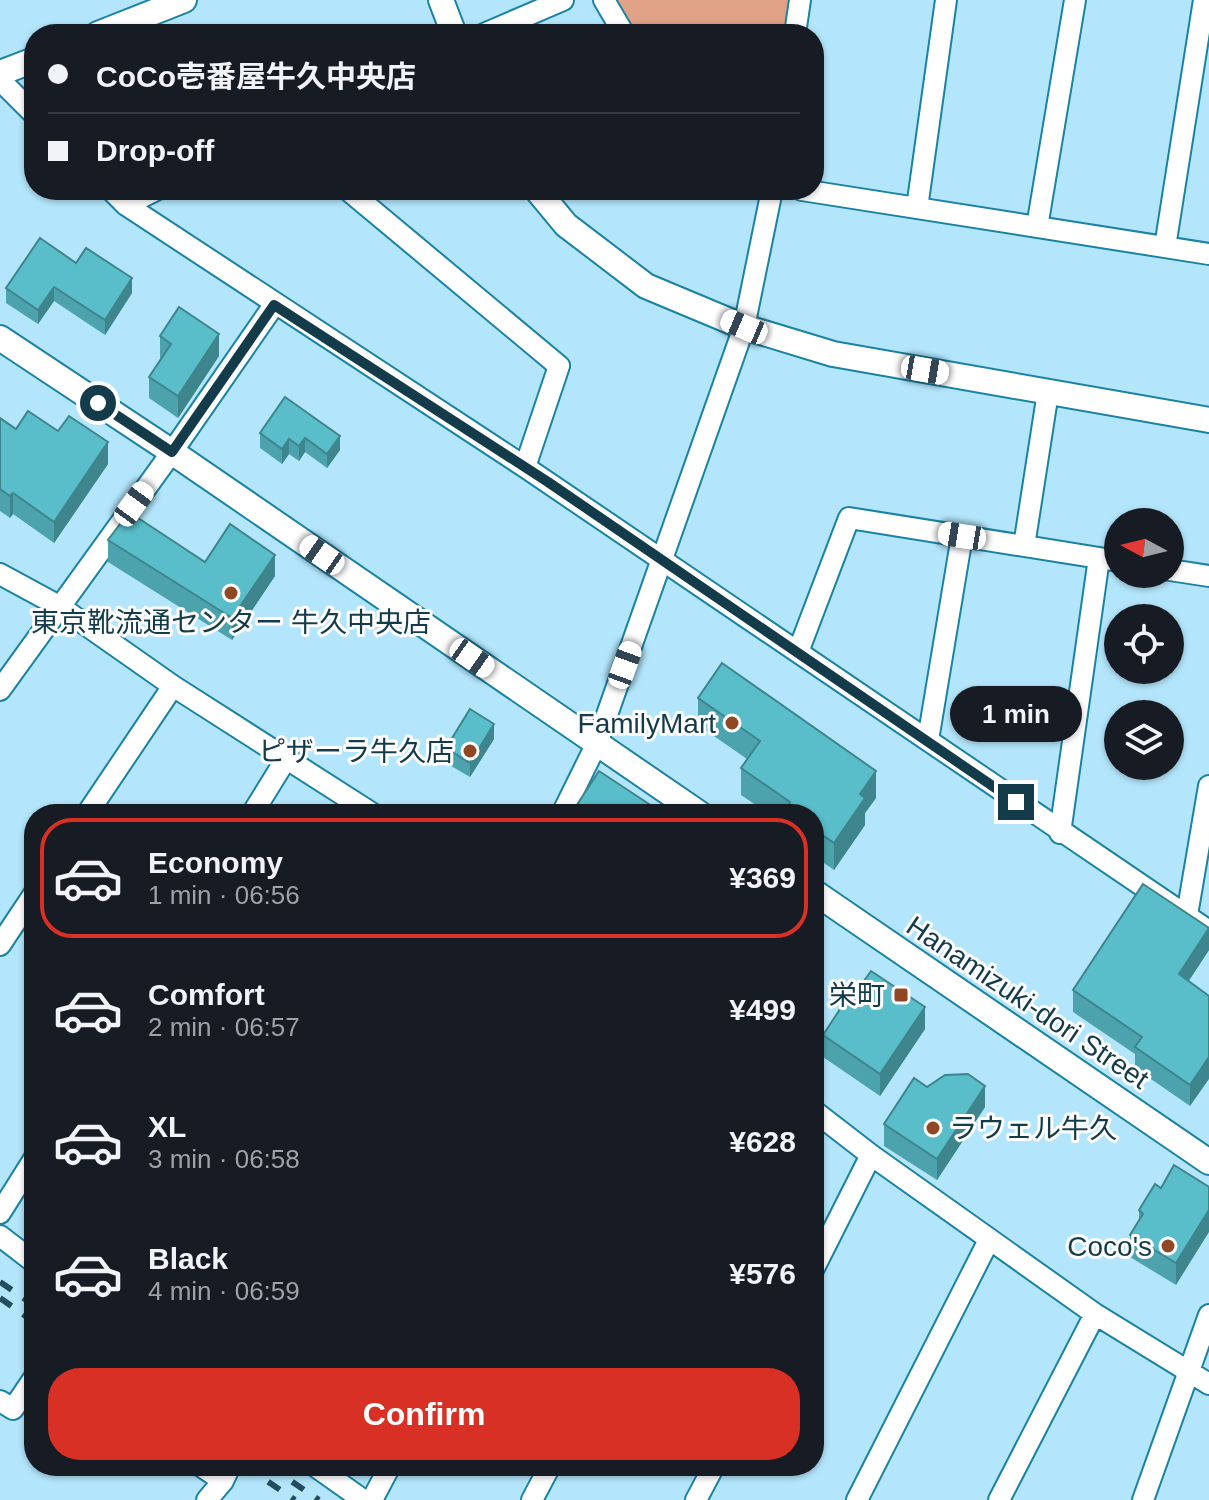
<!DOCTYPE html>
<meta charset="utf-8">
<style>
:root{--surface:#171b24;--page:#20242c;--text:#f1f3f6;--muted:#9ea1a6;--line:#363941;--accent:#d93025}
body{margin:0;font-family:Helvetica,"Noto Sans JP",sans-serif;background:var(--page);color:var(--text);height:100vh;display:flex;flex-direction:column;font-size:30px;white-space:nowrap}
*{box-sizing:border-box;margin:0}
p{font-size:26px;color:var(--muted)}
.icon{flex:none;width:44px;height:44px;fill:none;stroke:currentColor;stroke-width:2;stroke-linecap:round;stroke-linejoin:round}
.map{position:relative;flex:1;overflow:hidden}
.panel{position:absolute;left:24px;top:804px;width:800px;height:672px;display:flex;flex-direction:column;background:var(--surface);border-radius:32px;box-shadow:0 2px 6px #0004}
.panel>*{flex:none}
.guide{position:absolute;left:24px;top:24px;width:800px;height:176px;border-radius:32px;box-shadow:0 2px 6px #0004;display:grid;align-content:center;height:176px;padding:0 24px;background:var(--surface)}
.needle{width:52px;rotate:277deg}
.fabs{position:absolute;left:1104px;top:508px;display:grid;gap:16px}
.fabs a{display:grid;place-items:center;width:80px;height:80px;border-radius:50%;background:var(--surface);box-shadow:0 2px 6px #0004;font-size:40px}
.end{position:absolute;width:36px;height:36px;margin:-18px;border:10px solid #143b4a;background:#fff;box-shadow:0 0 0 4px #fff}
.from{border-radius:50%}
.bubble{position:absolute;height:56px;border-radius:28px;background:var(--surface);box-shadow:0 2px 6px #0004;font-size:26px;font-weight:700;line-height:56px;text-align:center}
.car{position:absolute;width:24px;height:48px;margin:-24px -12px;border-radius:10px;box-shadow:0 0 6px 2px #0007;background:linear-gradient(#fff 24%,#345 0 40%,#fff 0 76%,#345 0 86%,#fff 0)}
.guide b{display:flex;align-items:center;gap:28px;height:76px;font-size:30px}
.guide b+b{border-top:2px solid var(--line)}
.guide i{width:20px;height:20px;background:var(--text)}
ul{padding:14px 0 0;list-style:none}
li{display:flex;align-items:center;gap:24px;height:120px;margin:0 16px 12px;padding:0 8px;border:4px solid transparent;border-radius:32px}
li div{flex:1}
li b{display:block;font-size:30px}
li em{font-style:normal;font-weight:700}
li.on{border-color:var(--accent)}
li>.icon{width:72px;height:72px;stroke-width:1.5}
.cta{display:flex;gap:16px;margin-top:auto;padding:16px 24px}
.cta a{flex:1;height:92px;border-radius:32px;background:var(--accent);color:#fff;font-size:32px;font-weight:700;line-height:92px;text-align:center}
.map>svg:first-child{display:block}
</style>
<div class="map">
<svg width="1209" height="1500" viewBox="0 0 1209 1500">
<rect width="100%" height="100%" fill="#b3e6fc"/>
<path fill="#dfa286" d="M604 0H800L795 34H624Z"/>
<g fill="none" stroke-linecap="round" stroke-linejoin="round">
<g stroke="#1a82a3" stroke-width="24">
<path id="minor" d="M604 0 624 34
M484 34 563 0
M795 34 800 0
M0 80 34 114
M111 190 126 205 525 467 1209 931
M348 190 559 366 525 467
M802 190 1209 254
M126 205 156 190
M917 208 946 0
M1037 227 1075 0
M1165 247 1204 0
M1024 546 1048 392
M1170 570 1209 576
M0 574 59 606 173 686 373 814
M798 652 849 518 1118 561
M0 690 172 452 274 305
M928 740 962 536
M87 814 173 686
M252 814 286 759
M562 814 597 743 744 327 772 190
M1060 833 1099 558
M1187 915 1209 786
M0 945 34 894
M814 1111 871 1155 1095 1314 1209 1384
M0 1213 34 1159
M0 1236 34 1262
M814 1268 871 1155
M0 1401 13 1409 34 1378
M201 1466 223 1481
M315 1466 363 1500
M207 1500 223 1481 230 1466
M372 1500 390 1466
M532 1500 550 1466
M696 1500 714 1466
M857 1500 989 1240
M999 1500 1095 1314
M1143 1500 1209 1315"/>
</g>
<g stroke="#1a82a3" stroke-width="28">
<path id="tertiary" d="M441 0 454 34
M98 34 184 0
M0 73 34 60
M537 190 566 225 646 286 744 327 833 354 1209 420
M0 338 172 452 700 814
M814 892 1209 1162"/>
</g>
<use href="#minor" stroke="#fff" stroke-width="20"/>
<use href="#tertiary" stroke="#fff" stroke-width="24"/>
<path stroke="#254d5d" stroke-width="6" stroke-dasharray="14 14" stroke-linecap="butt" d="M0 1282 34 1305
M0 1298 34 1322
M245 1466 295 1500
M269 1466 319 1500"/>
</g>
<path fill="#4da3ad" d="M76 263 132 293 105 335 54 301 38 324 6 303V288Z
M160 336 219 356 178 418 149 398V377L161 359 160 358Z
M285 397 340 450 327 468 305 452 299 461 289 454 282 464 260 448V433Z
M0 418 16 429 108 464 54 543 13 514 10 518 0 511Z
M108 540 205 562 275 576 232 640 108 562Z
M698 698 876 798 865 813V825L834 870 814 856V814H769L741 795V768L747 759 698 725Z
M494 739 470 777 446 763V748Z
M1209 928V950L1188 981 1209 996 1190 1106 1135 1068V1054L1073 1012V990Z
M851 999 925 1029 880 1096 823 1057V1035Z
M927 1087 985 1107 937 1180 884 1146V1124Z
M1209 1187 1176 1285 1130 1257V1235L1139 1220V1210L1161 1188Z"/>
<path fill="#3e858d" d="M132 278V293L105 335V320Z
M54 287V301L38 324V310Z
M219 334V356L178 418V396Z
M340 436V450L327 468V454Z
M305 438V452L299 461V446Z
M289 439V454L282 464V449Z
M108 442V464L54 543V522Z
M13 493V514L10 518V496Z
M275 555V576L232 640V618Z
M494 724V739L470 777V763Z
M876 771V798L865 813V825L834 870V843L860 794Z
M1209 928V950L1179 996V974Z
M925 1007V1029L880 1096V1074Z
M1209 1057V1079L1190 1106V1085Z
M985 1086V1107L937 1180V1159Z
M1209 1210V1232L1176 1285V1263Z"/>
<path fill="#59bec9" stroke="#3e858d" stroke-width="2" d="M40 238 76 263 86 248 132 278 105 320 54 287 38 310 6 288Z
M179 307 219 334 178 396 149 377 171 344 160 336Z
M285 397 340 436 327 454 305 438 299 446 289 439 282 449 260 433Z
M28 411 58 431 69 416 108 442 54 522 13 493 10 496 0 489V418L16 429Z
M129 512 205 562 230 524 275 555 232 618 108 540Z
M722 663 876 771 860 794 865 798 834 843 814 829V814H793L785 809 790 802 741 768 760 741 698 698Z
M470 709 494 724 470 763 446 748Z
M599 771 664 814H571Z
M1143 884 1209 928 1179 974 1209 996V1057L1190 1085 1135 1047 1142 1037 1073 990Z
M871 971 925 1007 880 1074 823 1035 848 997 851 999Z
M968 1074 985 1086 937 1159 884 1124 914 1078 927 1087 945 1075Z
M1174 1165 1209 1187V1210L1176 1263 1130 1235 1143 1214 1139 1210 1155 1184 1161 1188Z"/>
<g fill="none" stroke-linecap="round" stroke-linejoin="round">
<path stroke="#143b4a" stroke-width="10" d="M98 403 172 452 274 305 548 482 1016 802"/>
</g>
<g fill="#8f4724" stroke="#fefefe" stroke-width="3">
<circle cx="231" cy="593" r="8"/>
<circle cx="732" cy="723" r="8"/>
<circle cx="470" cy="751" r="8"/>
<rect x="893" y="987" width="16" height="16" rx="4"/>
<circle cx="933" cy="1128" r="8"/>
<circle cx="1168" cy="1246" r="8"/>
</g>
<g text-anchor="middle" stroke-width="6" stroke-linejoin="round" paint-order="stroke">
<g font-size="28" fill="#143b4a" stroke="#fefefe" text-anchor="end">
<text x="231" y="632" text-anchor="middle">東京靴流通センター 牛久中央店</text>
<text x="716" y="733">FamilyMart</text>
<text x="454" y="761">ピザーラ牛久店</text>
<text x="885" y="1005">栄町</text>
<text x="949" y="1138" text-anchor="start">ラウェル牛久</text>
<text x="1152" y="1256">Coco's</text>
</g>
<g font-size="28" fill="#143b4a" stroke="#fefefe">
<text transform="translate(1028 1002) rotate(34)" y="10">Hanamizuki-dori Street</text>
</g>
</g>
</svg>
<div class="fabs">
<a><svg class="needle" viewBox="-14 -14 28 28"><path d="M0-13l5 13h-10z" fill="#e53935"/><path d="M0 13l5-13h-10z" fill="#9ea1a6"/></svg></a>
<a><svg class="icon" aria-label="locate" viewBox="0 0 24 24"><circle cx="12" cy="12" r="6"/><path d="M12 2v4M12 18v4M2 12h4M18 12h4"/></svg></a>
<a><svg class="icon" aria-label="layers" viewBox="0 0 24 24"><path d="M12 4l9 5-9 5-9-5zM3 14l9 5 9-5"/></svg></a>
</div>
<i class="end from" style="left:98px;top:403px"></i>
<i class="end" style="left:1016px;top:802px"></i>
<div class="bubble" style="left:950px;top:686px;width:132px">1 min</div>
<i class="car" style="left:744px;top:327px;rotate:293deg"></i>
<i class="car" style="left:925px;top:370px;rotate:100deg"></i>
<i class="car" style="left:134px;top:504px;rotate:36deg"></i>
<i class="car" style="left:962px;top:536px;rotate:279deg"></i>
<i class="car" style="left:322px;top:555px;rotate:305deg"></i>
<i class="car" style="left:472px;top:658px;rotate:125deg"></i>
<i class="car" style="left:625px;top:665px;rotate:20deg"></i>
<div class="guide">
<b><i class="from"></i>CoCo壱番屋牛久中央店</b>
<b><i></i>Drop-off</b>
</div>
<section class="panel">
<ul>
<li class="on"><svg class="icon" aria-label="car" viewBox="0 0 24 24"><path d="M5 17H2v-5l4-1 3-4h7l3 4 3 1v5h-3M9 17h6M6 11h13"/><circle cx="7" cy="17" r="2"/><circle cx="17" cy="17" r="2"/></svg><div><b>Economy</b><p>1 min · 06:56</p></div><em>¥369</em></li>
<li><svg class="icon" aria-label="car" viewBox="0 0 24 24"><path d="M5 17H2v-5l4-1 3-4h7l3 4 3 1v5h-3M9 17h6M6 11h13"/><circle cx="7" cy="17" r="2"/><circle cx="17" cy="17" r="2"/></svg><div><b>Comfort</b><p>2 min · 06:57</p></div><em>¥499</em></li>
<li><svg class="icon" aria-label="car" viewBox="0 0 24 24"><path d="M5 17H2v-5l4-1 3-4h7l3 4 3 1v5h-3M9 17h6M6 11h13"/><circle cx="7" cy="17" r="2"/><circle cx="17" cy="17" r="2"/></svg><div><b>XL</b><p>3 min · 06:58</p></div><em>¥628</em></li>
<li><svg class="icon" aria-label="car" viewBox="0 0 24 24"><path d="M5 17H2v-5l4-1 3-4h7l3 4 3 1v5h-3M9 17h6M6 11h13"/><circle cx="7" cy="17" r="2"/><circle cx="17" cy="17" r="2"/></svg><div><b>Black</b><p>4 min · 06:59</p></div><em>¥576</em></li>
</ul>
<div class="cta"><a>Confirm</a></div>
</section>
</div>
